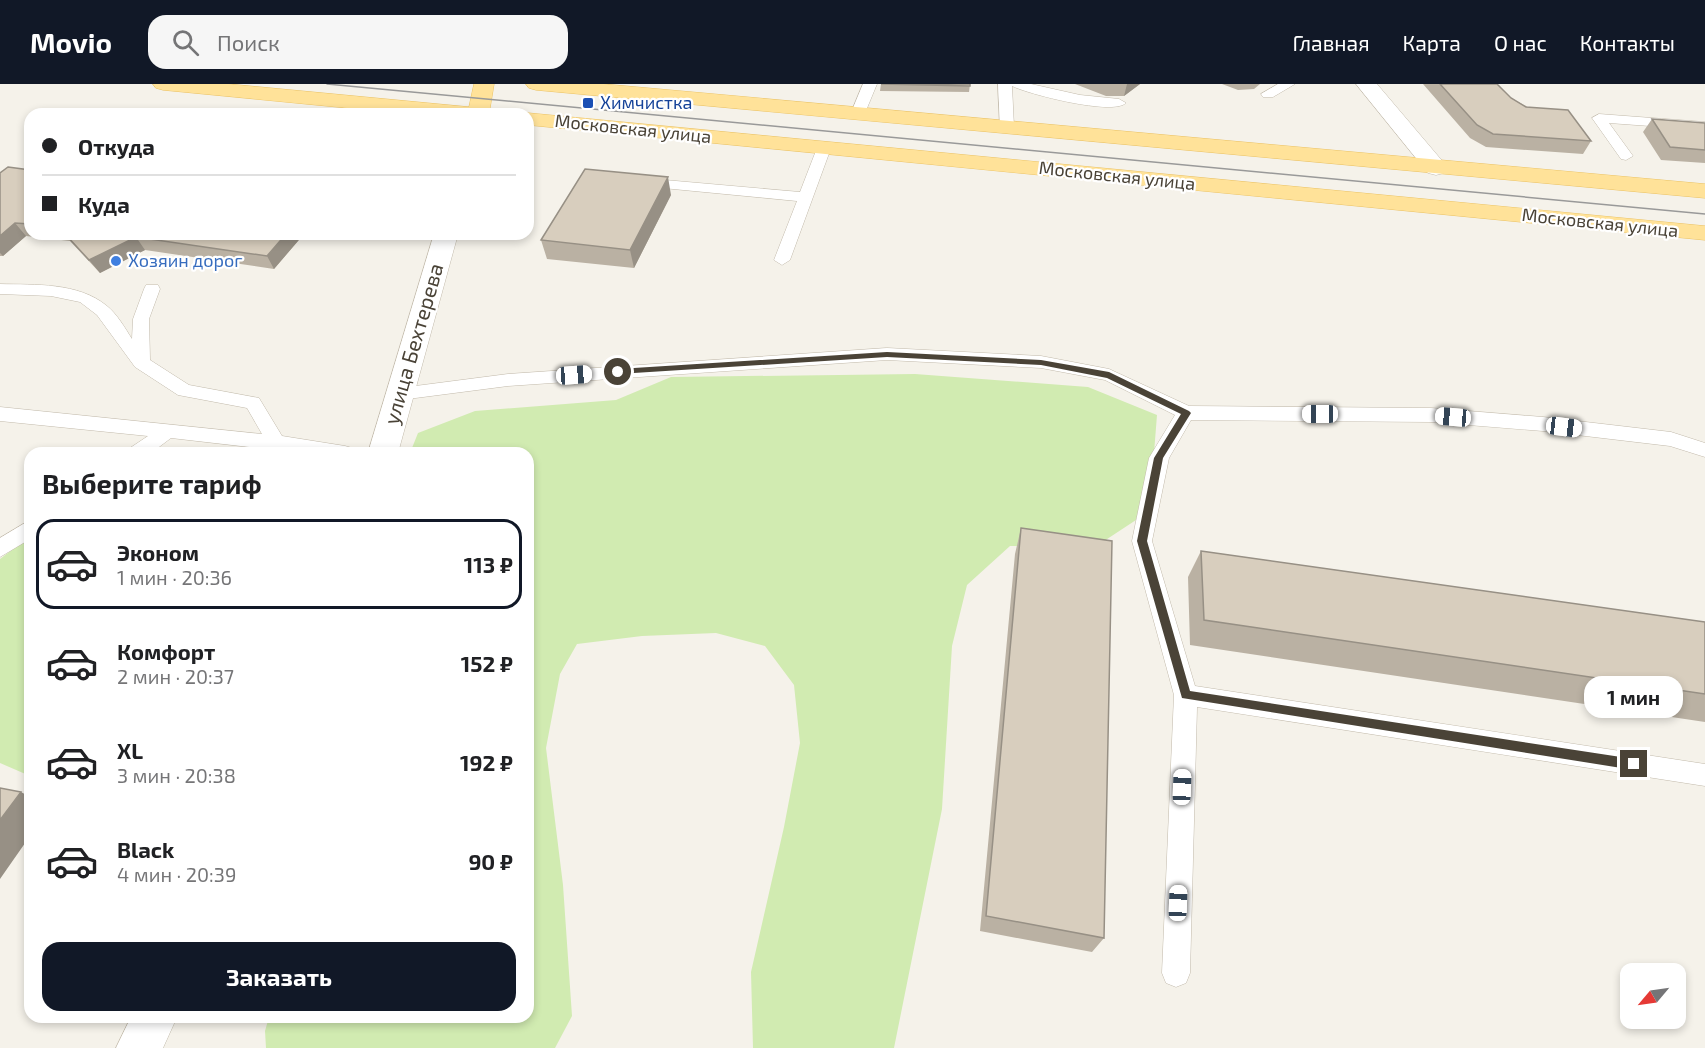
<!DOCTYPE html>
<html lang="ru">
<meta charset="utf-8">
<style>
:root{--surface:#fff;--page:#f6f6f6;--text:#202124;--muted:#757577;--line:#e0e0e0;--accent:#111827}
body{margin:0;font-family:"Exo 2",sans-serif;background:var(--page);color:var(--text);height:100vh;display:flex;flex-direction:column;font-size:22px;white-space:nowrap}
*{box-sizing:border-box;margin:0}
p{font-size:20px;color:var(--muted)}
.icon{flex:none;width:33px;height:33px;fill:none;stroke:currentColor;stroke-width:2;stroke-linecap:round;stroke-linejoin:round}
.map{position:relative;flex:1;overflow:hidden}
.details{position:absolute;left:24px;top:363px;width:510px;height:576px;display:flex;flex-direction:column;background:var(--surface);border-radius:18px;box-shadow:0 3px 9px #0003}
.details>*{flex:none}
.hud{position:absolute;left:24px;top:24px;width:510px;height:132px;border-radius:18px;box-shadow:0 3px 9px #0003;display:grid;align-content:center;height:132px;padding:0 18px;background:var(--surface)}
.needle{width:39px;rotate:241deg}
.buttons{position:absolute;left:1620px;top:879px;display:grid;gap:12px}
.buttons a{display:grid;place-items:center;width:66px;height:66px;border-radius:12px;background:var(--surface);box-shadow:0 3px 9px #0003;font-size:30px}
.end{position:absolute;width:27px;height:27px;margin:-14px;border:8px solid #4a4337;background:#fff;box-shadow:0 0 0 3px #fff}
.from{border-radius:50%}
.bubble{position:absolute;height:42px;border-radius:18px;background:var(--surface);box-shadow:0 3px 9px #0003;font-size:20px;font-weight:700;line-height:42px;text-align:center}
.car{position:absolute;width:18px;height:36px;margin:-18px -9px;border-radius:8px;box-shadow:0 0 4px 2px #0007;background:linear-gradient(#fff 24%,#345 0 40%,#fff 0 76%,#345 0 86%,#fff 0)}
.hud b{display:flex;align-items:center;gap:21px;height:57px;font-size:22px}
.hud b+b{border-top:2px solid var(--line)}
.hud i{width:15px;height:15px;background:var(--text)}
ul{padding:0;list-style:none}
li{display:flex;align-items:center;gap:18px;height:90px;margin:0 12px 9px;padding:0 6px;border:3px solid transparent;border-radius:18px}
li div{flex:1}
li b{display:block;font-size:22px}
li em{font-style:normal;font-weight:700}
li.on{border-color:var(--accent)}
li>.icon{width:54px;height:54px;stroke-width:1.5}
h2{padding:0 18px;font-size:27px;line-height:72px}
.primary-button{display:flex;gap:12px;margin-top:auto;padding:12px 18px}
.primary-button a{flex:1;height:69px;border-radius:18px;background:var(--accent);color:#fff;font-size:24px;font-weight:700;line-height:69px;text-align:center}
header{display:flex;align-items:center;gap:36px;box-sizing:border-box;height:84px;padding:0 30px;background:var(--accent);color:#fff}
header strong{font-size:28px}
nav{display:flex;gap:33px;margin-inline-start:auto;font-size:21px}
.search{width:420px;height:54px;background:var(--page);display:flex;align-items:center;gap:15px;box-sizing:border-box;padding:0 21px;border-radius:18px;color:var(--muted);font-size:22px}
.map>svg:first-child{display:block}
</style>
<header>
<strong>Movio</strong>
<div class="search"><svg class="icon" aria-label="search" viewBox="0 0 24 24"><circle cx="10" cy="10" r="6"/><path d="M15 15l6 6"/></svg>Поиск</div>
<nav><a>Главная</a><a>Карта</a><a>О нас</a><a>Контакты</a></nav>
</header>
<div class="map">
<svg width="1705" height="964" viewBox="0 0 1705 964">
<rect width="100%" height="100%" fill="#f5f2ea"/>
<path fill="#d1ebb1" d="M915 290 1088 303 1157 331 1154 369 1136 436 1095 463 1010 462 967 501 952 562 942 725 894 964H753L751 888 784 743 800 659 794 601 765 562 716 549 642 552 577 560 560 590 546 664 563 801 572 932 555 964H266L265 947 269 933H528V369H410L418 349 475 327 616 316 671 293Z
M30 452V692L0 679V475Z"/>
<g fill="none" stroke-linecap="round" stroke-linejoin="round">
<g stroke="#c2baab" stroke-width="1">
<path id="service" d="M863 0H877L865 29 858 33 851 29Z
M998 0H1031L1080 11 1119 15 1126 19C1113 32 1028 10 1012 2L1014 43 1007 47 1000 43Z
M1278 0H1295L1273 13H1263L1261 10Z
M1599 30 1705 38V46L1609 39 1633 72 1626 76 1621 75 1592 34Z
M824 60 831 64 790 176 782 181 774 176 797 117 642 102 635 98 642 94 800 108 817 64Z
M0 200C35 201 78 198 107 222 117 230 125 244 132 255L133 235 144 205 146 201H158L160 205 149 235 150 276 189 301 259 314 282 352 345 362 352 364 355 369H301L171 354 151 369H127L130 364 148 352 0 337V323L262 350 247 324 178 311 135 283 97 231 80 218 51 212 0 210Z
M887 264 1041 272 1109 285 1189 322 1431 324 1543 333 1671 348 1705 359V373L1670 362 1543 347 1431 338 1191 336 1169 374 1152 457 1195 602 1705 680V702L1197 623 1190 889 1186 899 1176 903 1166 899 1162 889 1174 611 1132 457 1149 374 1175 331 1105 296 1041 284 887 276 508 302 400 316 394 315 391 310 394 305 400 304 508 290Z
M30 436V455L0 473V454Z"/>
</g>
<g stroke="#c2baab" stroke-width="1">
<path id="minor" d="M1356 0H1377L1444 79 1447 84 1444 89 1436 91 1428 89Z"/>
</g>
<g stroke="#c2baab" stroke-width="1">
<path id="tertiary" d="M434 150H458L398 369H368Z
M131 933H177L163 964H116Z"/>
</g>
<g stroke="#ebc263" stroke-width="1">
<path id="primary" d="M153 0H228L469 23 474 0H494L489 30H409L163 6 156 4Z
M526 0H603L1705 100V114L536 6 529 4Z
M528 29 1705 142V156L528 41V30H522Z"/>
</g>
<use href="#service" fill="#fff" fill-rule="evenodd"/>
<use href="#minor" fill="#fff" fill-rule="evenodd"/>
<use href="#tertiary" fill="#fff" fill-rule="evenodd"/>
<use href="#primary" fill="#ffe299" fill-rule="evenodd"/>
<path stroke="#999" stroke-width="1.5" d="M327 0 1705 130"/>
</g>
<path fill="#bab1a3" d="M881 0H970L969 8 880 7Z
M1075 0H1140L1124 12H1106Z
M1222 0H1260L1254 5 1238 6Z
M1423 0H1497L1511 14 1591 57 1583 70 1486 63 1470 54Z
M1652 35 1705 39V79L1661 76 1643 48Z
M30 86V150H304L274 185 145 166 100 189 70 157 26 152 3 172H0V89Z
M671 111 634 184 547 175 541 156Z
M1021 444 1104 854 1092 868 980 847 1015 470Z
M1201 467 1705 538V638L1190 561 1188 493Z"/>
<path fill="#979085" d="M1127 0H1140L1124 12Z
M668 93 671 111 634 184 630 166Z
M15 139 26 152 3 172 0 169V152Z
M286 150H304L274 185 267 172Z
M136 153 145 166 100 189 89 176Z
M21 708 30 713V752L0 795V736Z"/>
<path fill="#d8cebe" stroke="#979085" stroke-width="1.5" d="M881 0H970V2Z
M1440 0H1497L1511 14 1526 23 1568 26 1591 57 1493 50 1477 41Z
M1652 35 1705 39V66L1670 63Z
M8 83 30 86V140L15 139 0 152V89Z
M585 85 668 93 630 166 541 156Z
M65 150H286L267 172 136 153 89 176Z
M1021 444 1112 457 1104 854 986 832Z
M1201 467 1705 538V610L1204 536Z
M0 704 21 708 0 736Z"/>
<path fill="#4a4337" d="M887 268 1041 276 1109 288 1189 327 1191 329 1163 374 1147 457 1190 607 1634 675 1638 677V684L1634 686 1182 614 1137 457 1154 374 1181 330 1107 294 1041 281 887 273 618 290 614 288 618 285Z"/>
<rect fill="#1a4fb4" stroke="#fff" stroke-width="2" x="582" y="13" width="12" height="12" rx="3"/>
<circle fill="#3f7fe0" stroke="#fff" stroke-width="2" cx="116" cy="177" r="6"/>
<g text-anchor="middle" stroke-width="4.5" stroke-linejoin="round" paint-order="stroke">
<g font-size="18" fill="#164399" stroke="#fff" text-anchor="start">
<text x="600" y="25">Химчистка</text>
</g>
<g font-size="18" fill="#4a4337" stroke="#fff">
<text transform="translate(633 45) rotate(6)" y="6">Московская улица</text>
<text transform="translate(1117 92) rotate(6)" y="6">Московская улица</text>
<text transform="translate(1600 139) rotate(6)" y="6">Московская улица</text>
</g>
<g font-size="18" fill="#366cbe" stroke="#fff" text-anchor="start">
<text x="128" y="183">Хозяин дорог</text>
</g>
<g font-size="21" fill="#4a4337" stroke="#fff">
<text transform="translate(414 260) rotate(-74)" y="7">улица Бехтерева</text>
</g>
</g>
</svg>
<div class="buttons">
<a><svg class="needle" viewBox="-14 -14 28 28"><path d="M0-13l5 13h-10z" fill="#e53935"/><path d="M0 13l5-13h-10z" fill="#757577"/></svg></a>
</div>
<i class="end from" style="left:618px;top:288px"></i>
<i class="end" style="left:1634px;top:680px"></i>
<div class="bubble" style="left:1584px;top:592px;width:99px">1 мин</div>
<i class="car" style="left:574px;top:291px;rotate:86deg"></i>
<i class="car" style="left:1320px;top:330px;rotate:270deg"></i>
<i class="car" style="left:1453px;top:333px;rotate:275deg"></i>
<i class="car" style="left:1564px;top:343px;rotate:97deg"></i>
<i class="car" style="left:1182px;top:703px;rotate:2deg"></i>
<i class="car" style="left:1178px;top:819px;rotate:2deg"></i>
<div class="hud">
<b><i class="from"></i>Откуда</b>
<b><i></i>Куда</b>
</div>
<section class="details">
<h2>Выберите тариф</h2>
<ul>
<li class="on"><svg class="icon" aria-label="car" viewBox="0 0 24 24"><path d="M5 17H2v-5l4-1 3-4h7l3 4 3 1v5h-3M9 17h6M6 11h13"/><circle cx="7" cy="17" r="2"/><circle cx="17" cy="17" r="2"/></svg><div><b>Эконом</b><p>1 мин · 20:36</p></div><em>113 ₽</em></li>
<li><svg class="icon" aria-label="car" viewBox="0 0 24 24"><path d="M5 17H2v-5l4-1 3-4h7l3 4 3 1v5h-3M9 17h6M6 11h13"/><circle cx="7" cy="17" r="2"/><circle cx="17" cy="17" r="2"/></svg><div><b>Комфорт</b><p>2 мин · 20:37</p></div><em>152 ₽</em></li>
<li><svg class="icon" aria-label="car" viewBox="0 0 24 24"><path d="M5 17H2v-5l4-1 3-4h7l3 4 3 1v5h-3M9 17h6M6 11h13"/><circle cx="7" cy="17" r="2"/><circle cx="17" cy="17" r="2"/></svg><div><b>XL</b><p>3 мин · 20:38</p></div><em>192 ₽</em></li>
<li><svg class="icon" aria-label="car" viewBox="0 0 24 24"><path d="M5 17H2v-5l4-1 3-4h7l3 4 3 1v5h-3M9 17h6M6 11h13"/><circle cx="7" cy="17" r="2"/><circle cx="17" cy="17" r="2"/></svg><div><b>Black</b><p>4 мин · 20:39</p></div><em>90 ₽</em></li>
</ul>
<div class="primary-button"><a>Заказать</a></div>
</section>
</div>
